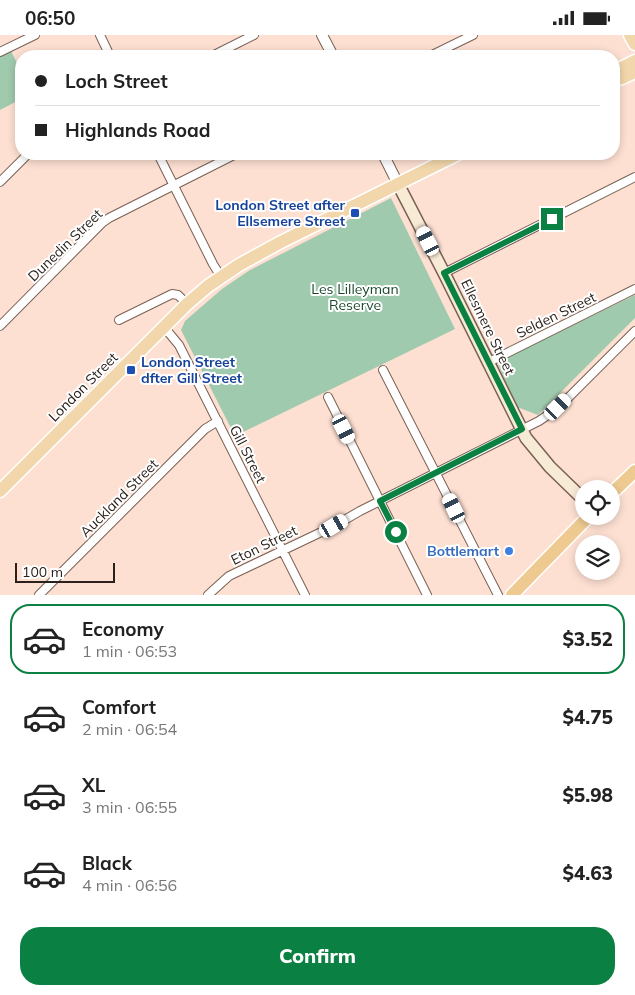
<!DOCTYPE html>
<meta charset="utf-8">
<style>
:root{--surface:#fff;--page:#f6f6f6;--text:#222;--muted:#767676;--line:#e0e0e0;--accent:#0b8043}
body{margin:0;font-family:Mulish,sans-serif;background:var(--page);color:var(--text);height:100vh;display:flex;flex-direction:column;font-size:19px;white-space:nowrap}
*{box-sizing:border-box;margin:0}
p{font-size:16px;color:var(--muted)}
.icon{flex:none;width:28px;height:28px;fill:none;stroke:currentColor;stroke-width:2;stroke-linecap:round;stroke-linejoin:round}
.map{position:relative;height:560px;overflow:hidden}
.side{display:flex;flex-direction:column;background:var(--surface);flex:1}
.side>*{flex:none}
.hud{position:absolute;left:15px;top:15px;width:605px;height:110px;border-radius:20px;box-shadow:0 2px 8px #0003;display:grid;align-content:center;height:110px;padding:0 20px;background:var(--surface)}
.buttons{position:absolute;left:575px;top:445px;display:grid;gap:10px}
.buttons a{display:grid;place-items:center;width:45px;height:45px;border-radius:50%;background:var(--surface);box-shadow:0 2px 8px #0003;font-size:25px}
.scale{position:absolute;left:15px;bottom:12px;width:100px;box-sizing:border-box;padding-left:5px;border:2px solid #2b201b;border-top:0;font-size:14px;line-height:18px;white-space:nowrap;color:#2b201b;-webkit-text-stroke:4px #fff;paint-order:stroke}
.end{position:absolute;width:22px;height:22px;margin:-11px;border:6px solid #0b8043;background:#fff;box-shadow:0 0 0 2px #fff}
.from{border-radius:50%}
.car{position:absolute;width:15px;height:30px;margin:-15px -8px;border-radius:6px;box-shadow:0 0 4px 1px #0007;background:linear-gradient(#fff 24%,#345 0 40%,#fff 0 76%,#345 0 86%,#fff 0)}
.hud b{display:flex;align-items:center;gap:18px;height:48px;font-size:19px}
.hud b+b{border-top:1px solid var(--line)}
.hud i{width:12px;height:12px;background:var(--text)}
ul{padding:9px 0 0;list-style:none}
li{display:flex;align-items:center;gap:15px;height:70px;margin:0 10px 8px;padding:0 10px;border:2px solid transparent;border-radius:20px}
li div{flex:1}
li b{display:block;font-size:19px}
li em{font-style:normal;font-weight:800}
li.on{border-color:var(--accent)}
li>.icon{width:45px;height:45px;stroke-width:1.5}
.button{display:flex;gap:10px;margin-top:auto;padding:10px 20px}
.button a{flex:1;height:58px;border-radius:20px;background:var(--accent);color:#fff;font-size:20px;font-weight:800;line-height:58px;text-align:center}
.status{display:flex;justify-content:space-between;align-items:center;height:35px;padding:0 25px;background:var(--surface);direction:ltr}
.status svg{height:14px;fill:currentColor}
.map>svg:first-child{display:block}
</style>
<div class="status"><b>06:50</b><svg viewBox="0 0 49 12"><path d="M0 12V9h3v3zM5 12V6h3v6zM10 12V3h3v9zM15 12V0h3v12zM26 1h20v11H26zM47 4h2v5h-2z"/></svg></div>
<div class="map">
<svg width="635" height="560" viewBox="0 0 635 560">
<rect width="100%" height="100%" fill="#fde0d2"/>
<path fill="#a0caad" d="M11 16 21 36V64L0 75V21Z
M391 163 455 294 235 401 181 295 185 286 222 254 250 235Z
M635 260V283L538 380 517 372 497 327Z"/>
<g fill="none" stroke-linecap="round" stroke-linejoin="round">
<g stroke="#796054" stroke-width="10">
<path id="minor" d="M100 0 110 21
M0 17 35 0
M212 21 254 0
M430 21 473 0
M158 119 213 229 221 242
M0 147 28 119
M444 238 635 142
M119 285 172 259 178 260 187 269
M0 291 102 188 109 183 236 119
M164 292 179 310 305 560
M489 327 635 254
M383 335 498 560
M328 362 427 560
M39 560 205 394 218 386
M208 560 229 541 334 491 360 476 539 386 558 373 635 296"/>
</g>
<g stroke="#796054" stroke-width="12">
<path id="tertiary" d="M322 0 333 21
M383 119 398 149"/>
</g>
<g stroke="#796054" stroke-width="14">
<path id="secondary" d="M398 149 444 238 526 403 550 432 584 465"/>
</g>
<g stroke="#fff" stroke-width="15">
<path id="primary" d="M630 0 635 9
M614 38 617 35 635 26
M614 45 622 43 635 37
M0 456 187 269 208 251 239 230 279 208 458 119"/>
</g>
<g stroke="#fff" stroke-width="15">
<path id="trunk" d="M611 459 635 436
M512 560 589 481"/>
</g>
<use href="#minor" stroke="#fff" stroke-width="8"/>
<use href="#tertiary" stroke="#fff" stroke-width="10"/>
<use href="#secondary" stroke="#f8ebd5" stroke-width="11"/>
<use href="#primary" stroke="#f2d7ac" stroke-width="12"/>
<use href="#trunk" stroke="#eeca90" stroke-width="12"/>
</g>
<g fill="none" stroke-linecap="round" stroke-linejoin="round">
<path stroke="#0b8043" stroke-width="6" d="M396 497 380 466 522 394 444 238 552 184"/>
</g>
<g fill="#1a4fb4" stroke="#fff" stroke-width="2">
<rect x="350" y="173" width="10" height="10" rx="2.5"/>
<rect x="126" y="330" width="10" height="10" rx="2.5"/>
</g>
<circle fill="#3f7fe0" stroke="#fff" stroke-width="2" cx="509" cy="516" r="5"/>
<g text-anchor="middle" stroke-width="4" stroke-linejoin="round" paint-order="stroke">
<g font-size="14" font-weight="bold" fill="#164399" stroke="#fff" text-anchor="end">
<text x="345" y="175">London Street after<tspan x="345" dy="16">Ellsemere Street</tspan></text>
<text x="141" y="332" text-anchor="start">London Street<tspan x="141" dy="16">dfter Gill Street</tspan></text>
</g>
<g font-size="14" fill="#2b201b" stroke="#fff">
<text transform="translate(65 210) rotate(-44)" y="5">Dunedin Street</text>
<text transform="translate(556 280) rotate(-26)" y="5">Selden Street</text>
<text transform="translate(488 292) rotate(64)" y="5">Ellesmere Street</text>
<text transform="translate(83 352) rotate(-45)" y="5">London Street</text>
<text transform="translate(248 419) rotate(63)" y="5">Gill Street</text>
<text transform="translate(119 463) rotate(-45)" y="5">Auckland Street</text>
<text transform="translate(264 510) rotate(-26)" y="5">Eton Street</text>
</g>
<g font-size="14" fill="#19472c" stroke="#fff">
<text x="355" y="259">Les Lilleyman<tspan x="355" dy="16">Reserve</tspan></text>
</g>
<g font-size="14" font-weight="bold" fill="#366cbe" stroke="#fff" text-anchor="end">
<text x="499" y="521">Bottlemart</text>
</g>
</g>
</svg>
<div class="buttons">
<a><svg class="icon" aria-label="locate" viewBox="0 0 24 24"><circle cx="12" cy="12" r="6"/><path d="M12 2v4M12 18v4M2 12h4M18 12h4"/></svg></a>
<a><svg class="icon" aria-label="layers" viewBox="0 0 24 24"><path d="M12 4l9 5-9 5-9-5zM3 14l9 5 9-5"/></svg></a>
</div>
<div class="scale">100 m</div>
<i class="end from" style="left:396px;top:497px"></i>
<i class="end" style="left:552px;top:184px"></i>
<i class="car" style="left:428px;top:206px;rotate:333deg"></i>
<i class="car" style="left:558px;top:372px;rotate:45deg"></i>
<i class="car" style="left:344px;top:394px;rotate:153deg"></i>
<i class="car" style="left:454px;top:473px;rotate:334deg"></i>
<i class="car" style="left:334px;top:491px;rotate:60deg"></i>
<div class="hud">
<b><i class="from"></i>Loch Street</b>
<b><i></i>Highlands Road</b>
</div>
</div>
<section class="side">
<ul>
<li class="on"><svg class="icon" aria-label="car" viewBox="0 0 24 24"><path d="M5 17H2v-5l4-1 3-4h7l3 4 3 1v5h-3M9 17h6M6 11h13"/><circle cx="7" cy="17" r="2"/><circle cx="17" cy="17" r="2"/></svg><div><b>Economy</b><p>1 min · 06:53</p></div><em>$3.52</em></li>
<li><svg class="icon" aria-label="car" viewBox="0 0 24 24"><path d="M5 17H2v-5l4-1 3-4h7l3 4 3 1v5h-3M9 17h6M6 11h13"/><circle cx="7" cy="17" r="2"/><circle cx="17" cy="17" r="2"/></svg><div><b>Comfort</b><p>2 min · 06:54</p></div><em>$4.75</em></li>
<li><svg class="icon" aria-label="car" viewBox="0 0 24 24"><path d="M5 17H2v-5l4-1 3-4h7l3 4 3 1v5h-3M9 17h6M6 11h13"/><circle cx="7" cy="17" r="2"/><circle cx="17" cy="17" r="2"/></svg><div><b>XL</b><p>3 min · 06:55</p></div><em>$5.98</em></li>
<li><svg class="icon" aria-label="car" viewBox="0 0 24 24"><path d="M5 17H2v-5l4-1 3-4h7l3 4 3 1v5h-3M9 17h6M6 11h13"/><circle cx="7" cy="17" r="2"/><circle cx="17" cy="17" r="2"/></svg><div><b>Black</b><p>4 min · 06:56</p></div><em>$4.63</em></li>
</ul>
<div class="button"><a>Confirm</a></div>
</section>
